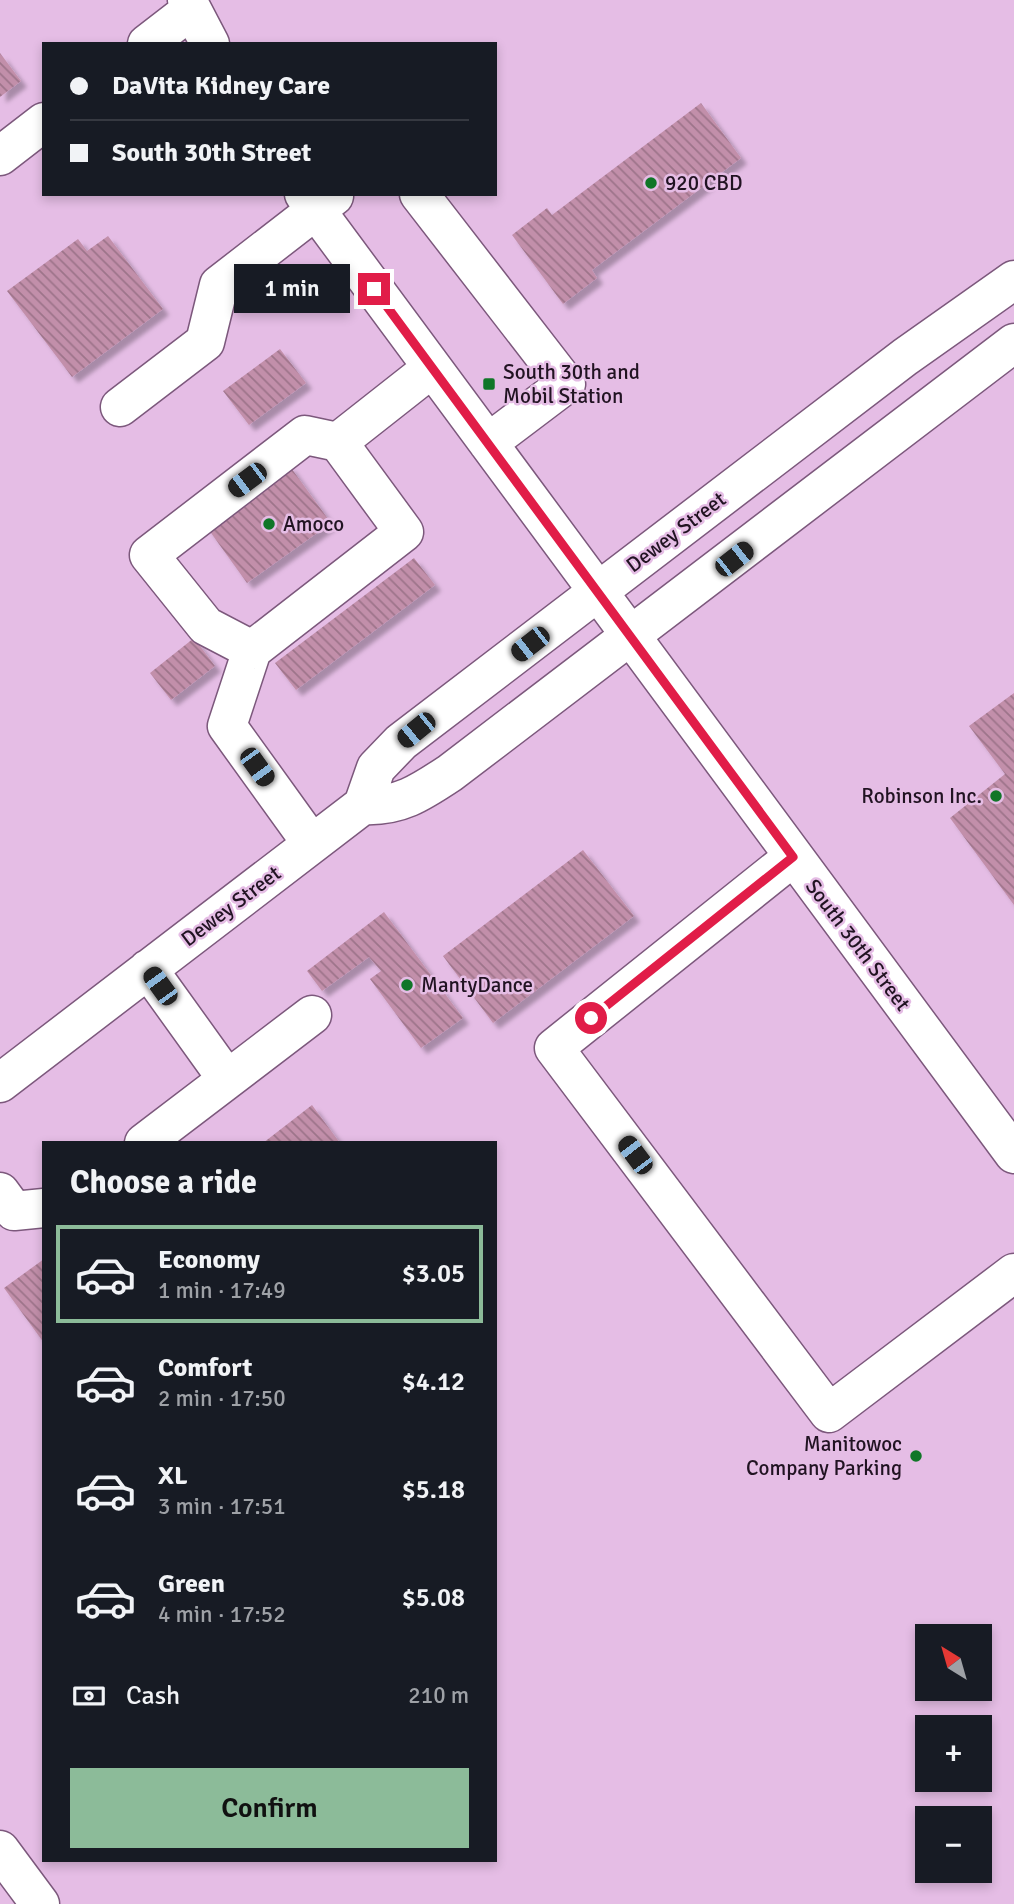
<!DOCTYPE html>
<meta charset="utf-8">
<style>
:root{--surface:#171b24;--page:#242831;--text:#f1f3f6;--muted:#9ea1a6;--line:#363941;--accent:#8cbb99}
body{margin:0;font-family:Signika,sans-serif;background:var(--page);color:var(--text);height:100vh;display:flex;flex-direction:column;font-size:26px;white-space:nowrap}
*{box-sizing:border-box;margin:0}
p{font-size:23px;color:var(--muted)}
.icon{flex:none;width:38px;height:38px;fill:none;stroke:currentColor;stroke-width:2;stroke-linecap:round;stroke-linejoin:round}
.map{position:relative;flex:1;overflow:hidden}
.side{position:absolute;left:42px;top:1141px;width:455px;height:721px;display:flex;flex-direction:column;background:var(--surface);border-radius:0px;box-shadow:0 4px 10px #0003}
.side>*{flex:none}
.top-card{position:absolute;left:42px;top:42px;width:455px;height:154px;border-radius:0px;box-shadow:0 4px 10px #0003;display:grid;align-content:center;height:154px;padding:0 28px;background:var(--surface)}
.needle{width:46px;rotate:323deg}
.tools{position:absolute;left:915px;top:1624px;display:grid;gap:14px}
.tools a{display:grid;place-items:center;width:77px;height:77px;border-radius:0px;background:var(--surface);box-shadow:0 4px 10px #0003;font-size:35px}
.end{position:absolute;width:32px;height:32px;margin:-16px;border:9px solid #e11d48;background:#fff;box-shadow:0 0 0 4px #fff}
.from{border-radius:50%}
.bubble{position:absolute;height:49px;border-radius:0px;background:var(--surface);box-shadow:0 4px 10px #0003;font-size:23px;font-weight:600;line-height:49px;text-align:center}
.car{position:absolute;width:21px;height:42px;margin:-21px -10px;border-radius:9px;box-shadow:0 0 5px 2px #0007;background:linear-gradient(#222 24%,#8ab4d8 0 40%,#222 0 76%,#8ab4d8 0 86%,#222 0)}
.top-card b{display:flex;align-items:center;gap:24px;height:66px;font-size:26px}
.top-card b+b{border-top:2px solid var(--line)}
.top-card i{width:18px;height:18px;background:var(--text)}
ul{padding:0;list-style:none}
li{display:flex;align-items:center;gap:21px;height:98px;margin:0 14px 10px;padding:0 14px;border:4px solid transparent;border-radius:0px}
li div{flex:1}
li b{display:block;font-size:26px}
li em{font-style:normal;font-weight:600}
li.selected{border-color:var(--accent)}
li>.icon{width:63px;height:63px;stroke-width:1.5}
h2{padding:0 28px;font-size:32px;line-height:84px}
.pay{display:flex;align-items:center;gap:18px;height:77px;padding:0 28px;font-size:26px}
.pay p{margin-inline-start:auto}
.cta{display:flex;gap:14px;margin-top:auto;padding:14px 28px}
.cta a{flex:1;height:80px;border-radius:0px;background:var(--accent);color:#111;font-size:28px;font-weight:600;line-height:80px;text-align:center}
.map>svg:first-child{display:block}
</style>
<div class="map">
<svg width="1014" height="1904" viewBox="0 0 1014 1904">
<defs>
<pattern id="building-back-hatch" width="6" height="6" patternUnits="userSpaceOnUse" patternTransform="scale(1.75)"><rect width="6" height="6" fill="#c28faa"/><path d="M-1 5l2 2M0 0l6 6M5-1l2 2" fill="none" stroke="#9d748a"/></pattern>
<filter id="shadow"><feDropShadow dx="6" dy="6" stdDeviation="2" flood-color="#0004"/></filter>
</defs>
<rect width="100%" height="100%" fill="#e5bde5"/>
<path fill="url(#building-back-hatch)" filter="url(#shadow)" d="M0 53 21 81 0 97Z
M701 103 741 158 592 270 597 278 563 304 512 235 547 208 552 215Z
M108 236 163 309 72 377 7 291 78 239 87 251Z
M280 349 306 383 249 425 223 391Z
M289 465 331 523 247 583 206 526Z
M414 558 435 585 296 690 275 663Z
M194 638 215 666 171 700 150 673Z
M1014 693V905L950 818 1005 774 969 726Z
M583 850 634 916 493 1023 443 956Z
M384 912 463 1018 421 1048 370 979 381 971 369 957 322 991 307 971Z
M312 1105 340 1143H263Z
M44 1259V1343L4 1288Z"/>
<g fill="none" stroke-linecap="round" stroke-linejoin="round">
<g stroke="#7c587c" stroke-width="41">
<path id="minor" d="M187 0 210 44
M147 44 191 10
M0 156 44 122
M304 194 1014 1154
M419 194 566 384 488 443
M120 407 205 342 219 285 334 196
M252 650 206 626 149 555 305 435 338 442
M363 805 376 768 401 742 905 357 1014 280
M312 844 227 726 252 650 404 532 338 442 432 368
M793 857 554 1048 829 1413 1014 1273
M148 969 227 1079
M0 1083 363 805C399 807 420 793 450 773L1014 343
M144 1143 312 1015
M0 1192 14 1211 44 1208
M0 1850 40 1904"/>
</g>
<use href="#minor" stroke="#fff" stroke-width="38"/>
</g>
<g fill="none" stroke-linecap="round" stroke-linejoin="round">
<path stroke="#e11d48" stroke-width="9" d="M374 289 793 857 591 1018"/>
</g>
<g fill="#107628" stroke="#e5bde5" stroke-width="2.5">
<circle cx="651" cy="183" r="7"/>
<rect x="482" y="377" width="14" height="14" rx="3.5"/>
<circle cx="269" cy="524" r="7"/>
<circle cx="996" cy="796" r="7"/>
<circle cx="407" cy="985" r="7"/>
<circle cx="916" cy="1456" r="7"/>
</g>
<g text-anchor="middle" stroke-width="5" stroke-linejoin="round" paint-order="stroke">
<g font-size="21" fill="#211322" stroke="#e5bde5" text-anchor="start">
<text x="665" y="190">920 CBD</text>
<text x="503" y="379">South 30th and<tspan x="503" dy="24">Mobil Station</tspan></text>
<text x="283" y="531">Amoco</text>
<text x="982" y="803" text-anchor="end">Robinson Inc.</text>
<text x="421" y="992">MantyDance</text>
<text x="902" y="1451" text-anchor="end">Manitowoc<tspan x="902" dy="24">Company Parking</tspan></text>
</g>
<g font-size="21" fill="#211322" stroke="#e5bde5">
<text transform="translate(676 532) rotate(-37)" y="7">Dewey Street</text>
<text transform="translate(231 906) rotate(-37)" y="7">Dewey Street</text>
<text transform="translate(858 945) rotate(53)" y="7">South 30th Street</text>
</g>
</g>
</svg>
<div class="tools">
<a><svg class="needle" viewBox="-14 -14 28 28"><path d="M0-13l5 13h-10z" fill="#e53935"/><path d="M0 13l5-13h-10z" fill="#9ea1a6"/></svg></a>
<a>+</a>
<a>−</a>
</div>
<i class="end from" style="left:591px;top:1018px"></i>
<i class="end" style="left:374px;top:289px"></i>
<div class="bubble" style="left:234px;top:264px;width:116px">1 min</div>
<i class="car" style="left:247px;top:480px;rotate:233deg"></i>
<i class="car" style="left:734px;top:559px;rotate:52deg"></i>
<i class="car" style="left:530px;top:644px;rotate:232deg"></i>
<i class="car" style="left:416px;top:730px;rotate:231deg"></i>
<i class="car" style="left:257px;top:767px;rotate:144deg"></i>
<i class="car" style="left:160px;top:986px;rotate:324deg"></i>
<i class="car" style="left:635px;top:1155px;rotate:323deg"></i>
<div class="top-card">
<b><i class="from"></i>DaVita Kidney Care</b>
<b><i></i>South 30th Street</b>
</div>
<section class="side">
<h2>Choose a ride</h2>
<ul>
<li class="selected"><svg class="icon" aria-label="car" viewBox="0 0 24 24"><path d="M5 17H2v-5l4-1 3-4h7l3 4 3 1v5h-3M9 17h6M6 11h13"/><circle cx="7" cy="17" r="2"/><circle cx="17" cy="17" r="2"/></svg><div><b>Economy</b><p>1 min · 17:49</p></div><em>$3.05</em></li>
<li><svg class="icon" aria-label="car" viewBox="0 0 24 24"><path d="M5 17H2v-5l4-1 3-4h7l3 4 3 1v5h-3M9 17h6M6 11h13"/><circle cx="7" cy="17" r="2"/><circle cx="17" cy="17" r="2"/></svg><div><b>Comfort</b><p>2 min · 17:50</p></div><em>$4.12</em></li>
<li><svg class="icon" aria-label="car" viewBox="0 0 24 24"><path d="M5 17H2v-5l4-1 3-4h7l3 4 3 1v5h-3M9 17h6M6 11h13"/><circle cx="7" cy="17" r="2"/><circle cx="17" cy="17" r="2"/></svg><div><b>XL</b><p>3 min · 17:51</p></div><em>$5.18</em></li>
<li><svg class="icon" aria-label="car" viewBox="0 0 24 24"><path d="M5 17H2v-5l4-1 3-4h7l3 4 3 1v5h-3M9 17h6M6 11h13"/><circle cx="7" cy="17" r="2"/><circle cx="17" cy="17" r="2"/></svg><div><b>Green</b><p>4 min · 17:52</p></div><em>$5.08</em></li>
</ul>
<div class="pay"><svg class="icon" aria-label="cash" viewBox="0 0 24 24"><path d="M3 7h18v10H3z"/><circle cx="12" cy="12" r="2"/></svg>Cash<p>210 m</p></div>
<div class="cta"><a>Confirm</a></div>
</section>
</div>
